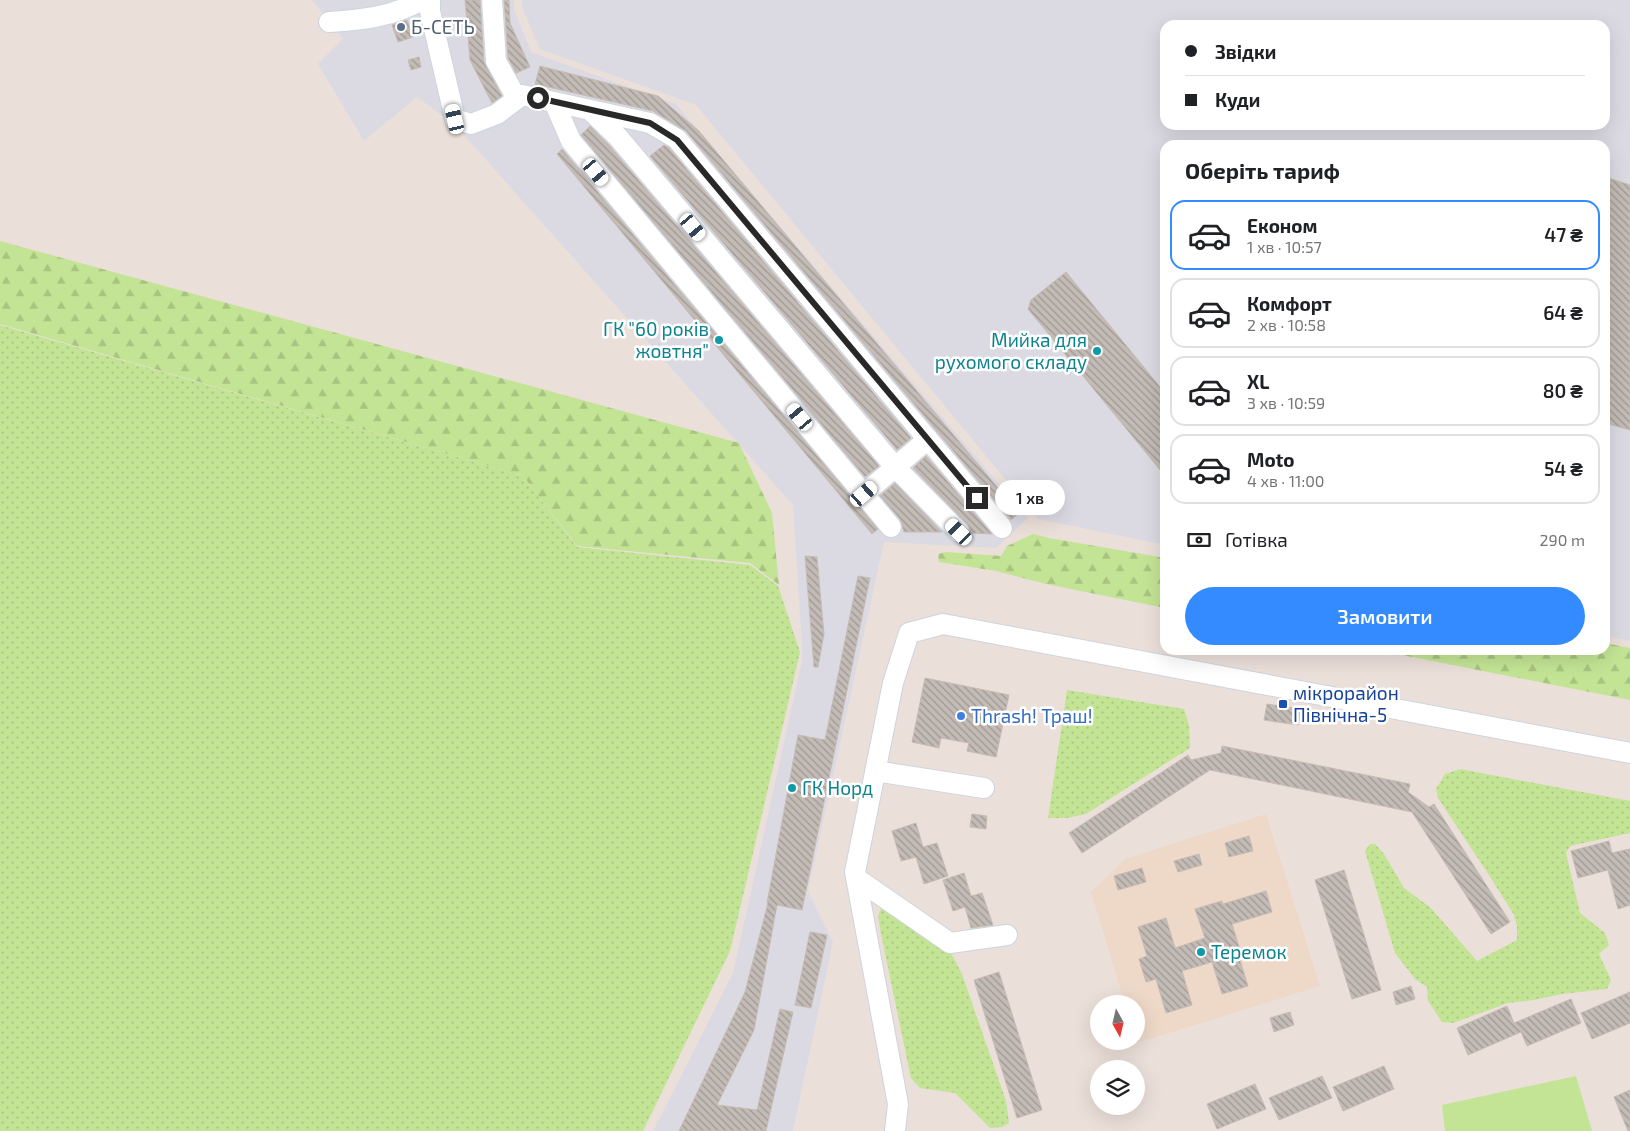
<!DOCTYPE html>
<html lang="uk">
<meta charset="utf-8">
<style>
:root{--surface:#fff;--page:#f2f2f2;--text:#202124;--muted:#757577;--line:#e0e0e0;--accent:#338bff}
body{margin:0;font-family:"Exo 2",sans-serif;background:var(--page);color:var(--text);height:100vh;display:flex;flex-direction:column;font-size:19px;white-space:nowrap}
*{box-sizing:border-box;margin:0}
p{font-size:16px;color:var(--muted)}
.icon{flex:none;width:28px;height:28px;fill:none;stroke:currentColor;stroke-width:2;stroke-linecap:round;stroke-linejoin:round}
.map{position:relative;flex:1;overflow:hidden}
.details{position:absolute;left:1160px;top:140px;width:450px;height:515px;display:flex;flex-direction:column;background:var(--surface);border-radius:15px;box-shadow:0 5px 20px #0002}
.details>*{flex:none}
.banner{position:absolute;left:1160px;top:20px;width:450px;height:110px;border-radius:15px;box-shadow:0 5px 20px #0002;display:grid;align-content:center;height:110px;padding:0 25px;background:var(--surface)}
.needle{width:32px;rotate:172deg}
.tools{position:absolute;left:1090px;top:995px;display:grid;gap:10px}
.tools a{display:grid;place-items:center;width:55px;height:55px;border-radius:50%;background:var(--surface);box-shadow:0 5px 20px #0002;font-size:25px}
.end{position:absolute;width:22px;height:22px;margin:-11px;border:6px solid #282828;background:#fff;box-shadow:0 0 0 2px #fff}
.from{border-radius:50%}
.bubble{position:absolute;height:35px;border-radius:18px;background:var(--surface);box-shadow:0 5px 20px #0002;font-size:16px;font-weight:600;line-height:35px;text-align:center}
.car{position:absolute;width:15px;height:30px;margin:-15px -8px;border-radius:6px;box-shadow:0 0 4px 1px #0007;background:linear-gradient(#fff 24%,#345 0 40%,#fff 0 76%,#345 0 86%,#fff 0)}
.banner b{display:flex;align-items:center;gap:18px;height:48px;font-size:19px}
.banner b+b{border-top:1px solid var(--line)}
.banner i{width:12px;height:12px;background:var(--text)}
ul{padding:0;list-style:none}
li{display:flex;align-items:center;gap:15px;height:70px;margin:0 10px 8px;padding:0 15px;border:2px solid var(--line);border-radius:15px}
li div{flex:1}
li b{display:block;font-size:19px}
li em{font-style:normal;font-weight:600}
li.selected{border-color:var(--accent)}
li>.icon{width:45px;height:45px;stroke-width:1.5}
h2{padding:0 25px;font-size:22px;line-height:60px}
.pay{display:flex;align-items:center;gap:12px;height:55px;padding:0 25px;font-size:19px}
.pay p{margin-inline-start:auto}
.action{display:flex;gap:10px;margin-top:auto;padding:10px 25px}
.action a{flex:1;height:58px;border-radius:30px;background:var(--accent);color:#fff;font-size:20px;font-weight:600;line-height:58px;text-align:center}
.map>svg:first-child{display:block}
</style>
<div class="map">
<svg width="1630" height="1131" viewBox="0 0 1630 1131">
<defs>
<pattern id="forest-firs" width="22" height="20" patternUnits="userSpaceOnUse" patternTransform="scale(1.25)"><rect width="22" height="20" fill="#c3e494"/><path d="M5 1l3.5 6h-7zM16 11l3.5 6h-7z" fill="#a8c480"/></pattern>
<pattern id="garden-dots" width="8" height="8" patternUnits="userSpaceOnUse" patternTransform="scale(1.25)"><rect width="8" height="8" fill="#c3e494"/><path d="M2 2h.1M6 6h.1" fill="none" stroke="#a8c480" stroke-width="1.8" stroke-linecap="round"/></pattern>
<pattern id="building-back-hatch" width="6" height="6" patternUnits="userSpaceOnUse" patternTransform="scale(1.25)"><rect width="6" height="6" fill="#c3bbb5"/><path d="M-1 5l2 2M0 0l6 6M5-1l2 2" fill="none" stroke="#9e9893"/></pattern>
</defs>
<rect width="100%" height="100%" fill="#ebdfd9"/>
<path fill="#dbdae3" fill-rule="evenodd" d="M312 0H514V9L531 52 676 104 1028 518 996 548 884 542 808 891 833 942 793 1131H653L733 973 802 661V647L793 505 456 126 417 97 364 141 318 64 343 39Z
M522 0H1630V641L1605 636V145H1165V545L1038 519 696 105 540 49 522 7ZM1165 25H1605V125H1165Z"/>
<path fill="#eed8c8" d="M1266 814 1320 986 1137 1043 1136 1004H1125L1091 892 1125 859Z"/>
<path fill="#c3e494" d="M1576 1076 1592 1131H1445L1442 1105Z"/>
<path fill="url(#forest-firs)" d="M0 241 739 443 772 513 779 585 750 563 577 546 523 476 0 324Z
M1033 534 1049 538 1165 558V608L1046 584 996 571 939 562 938 554 946 552 1001 556 1007 546Z
M1605 643 1630 648V700L1377 650H1605Z"/>
<path fill="url(#garden-dots)" d="M0 325 523 476 577 547 750 565 778 586 800 652 730 951 643 1131H0Z
M1067 690 1184 709 1189 725 1190 748 1086 814 1067 818H1048Z
M1460 769 1630 801V833L1570 846 1566 853 1580 913 1605 933 1609 945 1599 954 1611 980 1607 989 1562 994 1534 1000 1508 1003 1453 1023 1442 1022 1428 1001 1427 987 1415 979 1395 953 1365 851 1370 844H1375L1384 854 1404 888 1431 908 1477 961 1517 940V926L1514 915 1489 875 1438 798 1436 789 1445 774Z
M881 909 892 912 951 953 962 974 1006 1101 1009 1123 1002 1127 990 1128 955 1093 920 1088 911 1078 881 934 878 916Z"/>
<path fill="url(#building-back-hatch)" stroke="#c7bbb3" d="M465 0H480L484 62 502 96 492 103 470 60Z
M504 0H509L510 23 530 67 516 73 508 58Z
M407 20 413 37 398 42 392 25Z
M419 57 421 67 411 70 408 60Z
M540 66 658 96 699 131 1019 513 1011 520 686 131 653 111 535 84Z
M590 126 609 145 879 466 865 477 581 135Z
M664 145 669 148 911 438 897 450 650 156Z
M562 149 878 529 872 534 557 154Z
M1605 177 1630 185V430L1605 423Z
M1066 272 1165 393V476L1028 309 1031 300Z
M926 456 992 534 971 533 970 529 967 524 913 468Z
M895 483 942 532H904L900 519 880 496Z
M805 556 817 557 824 634 818 667H814Z
M858 576 870 578 802 910 777 905 754 1030 717 1105 757 1110 780 1009 793 1012 766 1131H679L745 992 768 903H767L798 735 825 740Z
M925 678 1009 695 996 757 967 751 969 743 941 738 939 748 912 742Z
M1267 704 1301 709 1298 725 1264 720Z
M1222 746 1410 784 1408 792 1429 807 1434 804 1510 922 1491 934 1412 812 1210 770 1082 853 1069 833 1188 755 1191 760 1221 753Z
M972 814 987 816 986 829 970 827Z
M916 823 923 847 937 843 948 876 924 884 916 857 901 861 892 831Z
M1249 836 1253 851 1229 857 1225 843Z
M1609 841 1612 853 1630 849V905L1618 909 1608 870 1578 878 1571 851Z
M1199 854 1202 865 1178 872 1174 861Z
M1142 868 1146 882 1118 890 1114 876Z
M1344 870 1381 990 1352 999 1315 880Z
M964 873 971 896 982 893 993 925 971 928 965 907 953 911 943 880Z
M1266 891 1272 912 1232 924 1241 953 1238 954 1248 986 1222 994 1212 962 1182 971 1192 1005 1166 1013 1156 979 1146 982 1139 959 1147 956 1138 927 1166 918 1175 948 1205 938 1195 909 1222 901 1223 904Z
M810 932 827 935 811 1008 795 1005Z
M999 972 1042 1110 1017 1118 974 980Z
M1411 986 1415 999 1396 1005 1393 992Z
M1630 992V1023L1592 1039 1581 1013Z
M1571 999 1581 1023 1527 1046 1521 1032 1468 1055 1457 1028 1507 1006 1514 1023Z
M1290 1012 1294 1025 1274 1032 1270 1018Z
M1384 1066 1394 1089 1343 1111 1333 1087Z
M1322 1076 1332 1098 1279 1120 1269 1098Z
M1255 1084 1266 1109 1217 1129 1207 1104Z
M1630 1090V1131H1628L1614 1097Z"/>
<g fill="none" stroke-linecap="round" stroke-linejoin="round">
<g stroke="#ccd4de" stroke-width="22">
<path id="minor" d="M430 0V11L455 119 471 124 497 114 522 95 650 123 677 139 1002 528
M492 0 496 61 517 99
M329 22C362 20 392 17 422 0
M554 102 571 141 891 527
M590 110 618 137 895 467 959 532
M864 494 928 439
M875 771 984 788
M856 878 950 943 1007 935
M895 1131 898 1104 855 872 893 683 909 633 943 624 1630 753"/>
</g>
<use href="#minor" stroke="#fff" stroke-width="20"/>
</g>
<g fill="none" stroke-linecap="round" stroke-linejoin="round">
<path stroke="#282828" stroke-width="6" d="M538 98 650 123 677 140 977 498"/>
</g>
<circle fill="#5c6f8a" stroke="#fff" stroke-width="2" cx="401" cy="27" r="5"/>
<g fill="#0f9aa8" stroke="#fff" stroke-width="2">
<circle cx="719" cy="340" r="5"/>
<circle cx="1097" cy="351" r="5"/>
<circle cx="792" cy="788" r="5"/>
<circle cx="1201" cy="952" r="5"/>
</g>
<rect fill="#1a4fb4" stroke="#fff" stroke-width="2" x="1278" y="699" width="10" height="10" rx="2.5"/>
<circle fill="#3f7fe0" stroke="#fff" stroke-width="2" cx="961" cy="716" r="5"/>
<g text-anchor="middle" stroke-width="5" stroke-linejoin="round" paint-order="stroke">
<g font-size="19" fill="#4e5e75" stroke="#fff" text-anchor="start">
<text x="411" y="34">Б-СЕТЬ</text>
</g>
<g font-size="19" fill="#0d838f" stroke="#fff" text-anchor="end">
<text x="709" y="336">ГК "60 років<tspan x="709" dy="22">жовтня"</tspan></text>
<text x="1087" y="347">Мийка для<tspan x="1087" dy="22">рухомого складу</tspan></text>
<text x="802" y="795" text-anchor="start">ГК Норд</text>
<text x="1211" y="959" text-anchor="start">Теремок</text>
</g>
<g font-size="19" fill="#164399" stroke="#fff" text-anchor="start">
<text x="1293" y="700">мікрорайон<tspan x="1293" dy="22">Північна-5</tspan></text>
</g>
<g font-size="19" fill="#366cbe" stroke="#fff" text-anchor="start">
<text x="971" y="723">Thrash! Траш!</text>
</g>
</g>
</svg>
<div class="tools">
<a><svg class="needle" viewBox="-14 -14 28 28"><path d="M0-13l5 13h-10z" fill="#e53935"/><path d="M0 13l5-13h-10z" fill="#757577"/></svg></a>
<a><svg class="icon" aria-label="layers" viewBox="0 0 24 24"><path d="M12 4l9 5-9 5-9-5zM3 14l9 5 9-5"/></svg></a>
</div>
<i class="end from" style="left:538px;top:98px"></i>
<i class="end" style="left:977px;top:498px"></i>
<div class="bubble" style="left:995px;top:480px;width:70px">1 хв</div>
<i class="car" style="left:455px;top:119px;rotate:347deg"></i>
<i class="car" style="left:596px;top:172px;rotate:140deg"></i>
<i class="car" style="left:693px;top:227px;rotate:140deg"></i>
<i class="car" style="left:800px;top:417px;rotate:320deg"></i>
<i class="car" style="left:864px;top:494px;rotate:49deg"></i>
<i class="car" style="left:959px;top:532px;rotate:315deg"></i>
<div class="banner">
<b><i class="from"></i>Звідки</b>
<b><i></i>Куди</b>
</div>
<section class="details">
<h2>Оберіть тариф</h2>
<ul>
<li class="selected"><svg class="icon" aria-label="car" viewBox="0 0 24 24"><path d="M5 17H2v-5l4-1 3-4h7l3 4 3 1v5h-3M9 17h6M6 11h13"/><circle cx="7" cy="17" r="2"/><circle cx="17" cy="17" r="2"/></svg><div><b>Економ</b><p>1 хв · 10:57</p></div><em>47 ₴</em></li>
<li><svg class="icon" aria-label="car" viewBox="0 0 24 24"><path d="M5 17H2v-5l4-1 3-4h7l3 4 3 1v5h-3M9 17h6M6 11h13"/><circle cx="7" cy="17" r="2"/><circle cx="17" cy="17" r="2"/></svg><div><b>Комфорт</b><p>2 хв · 10:58</p></div><em>64 ₴</em></li>
<li><svg class="icon" aria-label="car" viewBox="0 0 24 24"><path d="M5 17H2v-5l4-1 3-4h7l3 4 3 1v5h-3M9 17h6M6 11h13"/><circle cx="7" cy="17" r="2"/><circle cx="17" cy="17" r="2"/></svg><div><b>XL</b><p>3 хв · 10:59</p></div><em>80 ₴</em></li>
<li><svg class="icon" aria-label="car" viewBox="0 0 24 24"><path d="M5 17H2v-5l4-1 3-4h7l3 4 3 1v5h-3M9 17h6M6 11h13"/><circle cx="7" cy="17" r="2"/><circle cx="17" cy="17" r="2"/></svg><div><b>Moto</b><p>4 хв · 11:00</p></div><em>54 ₴</em></li>
</ul>
<div class="pay"><svg class="icon" aria-label="cash" viewBox="0 0 24 24"><path d="M3 7h18v10H3z"/><circle cx="12" cy="12" r="2"/></svg>Готівка<p>290 m</p></div>
<div class="action"><a>Замовити</a></div>
</section>
</div>
